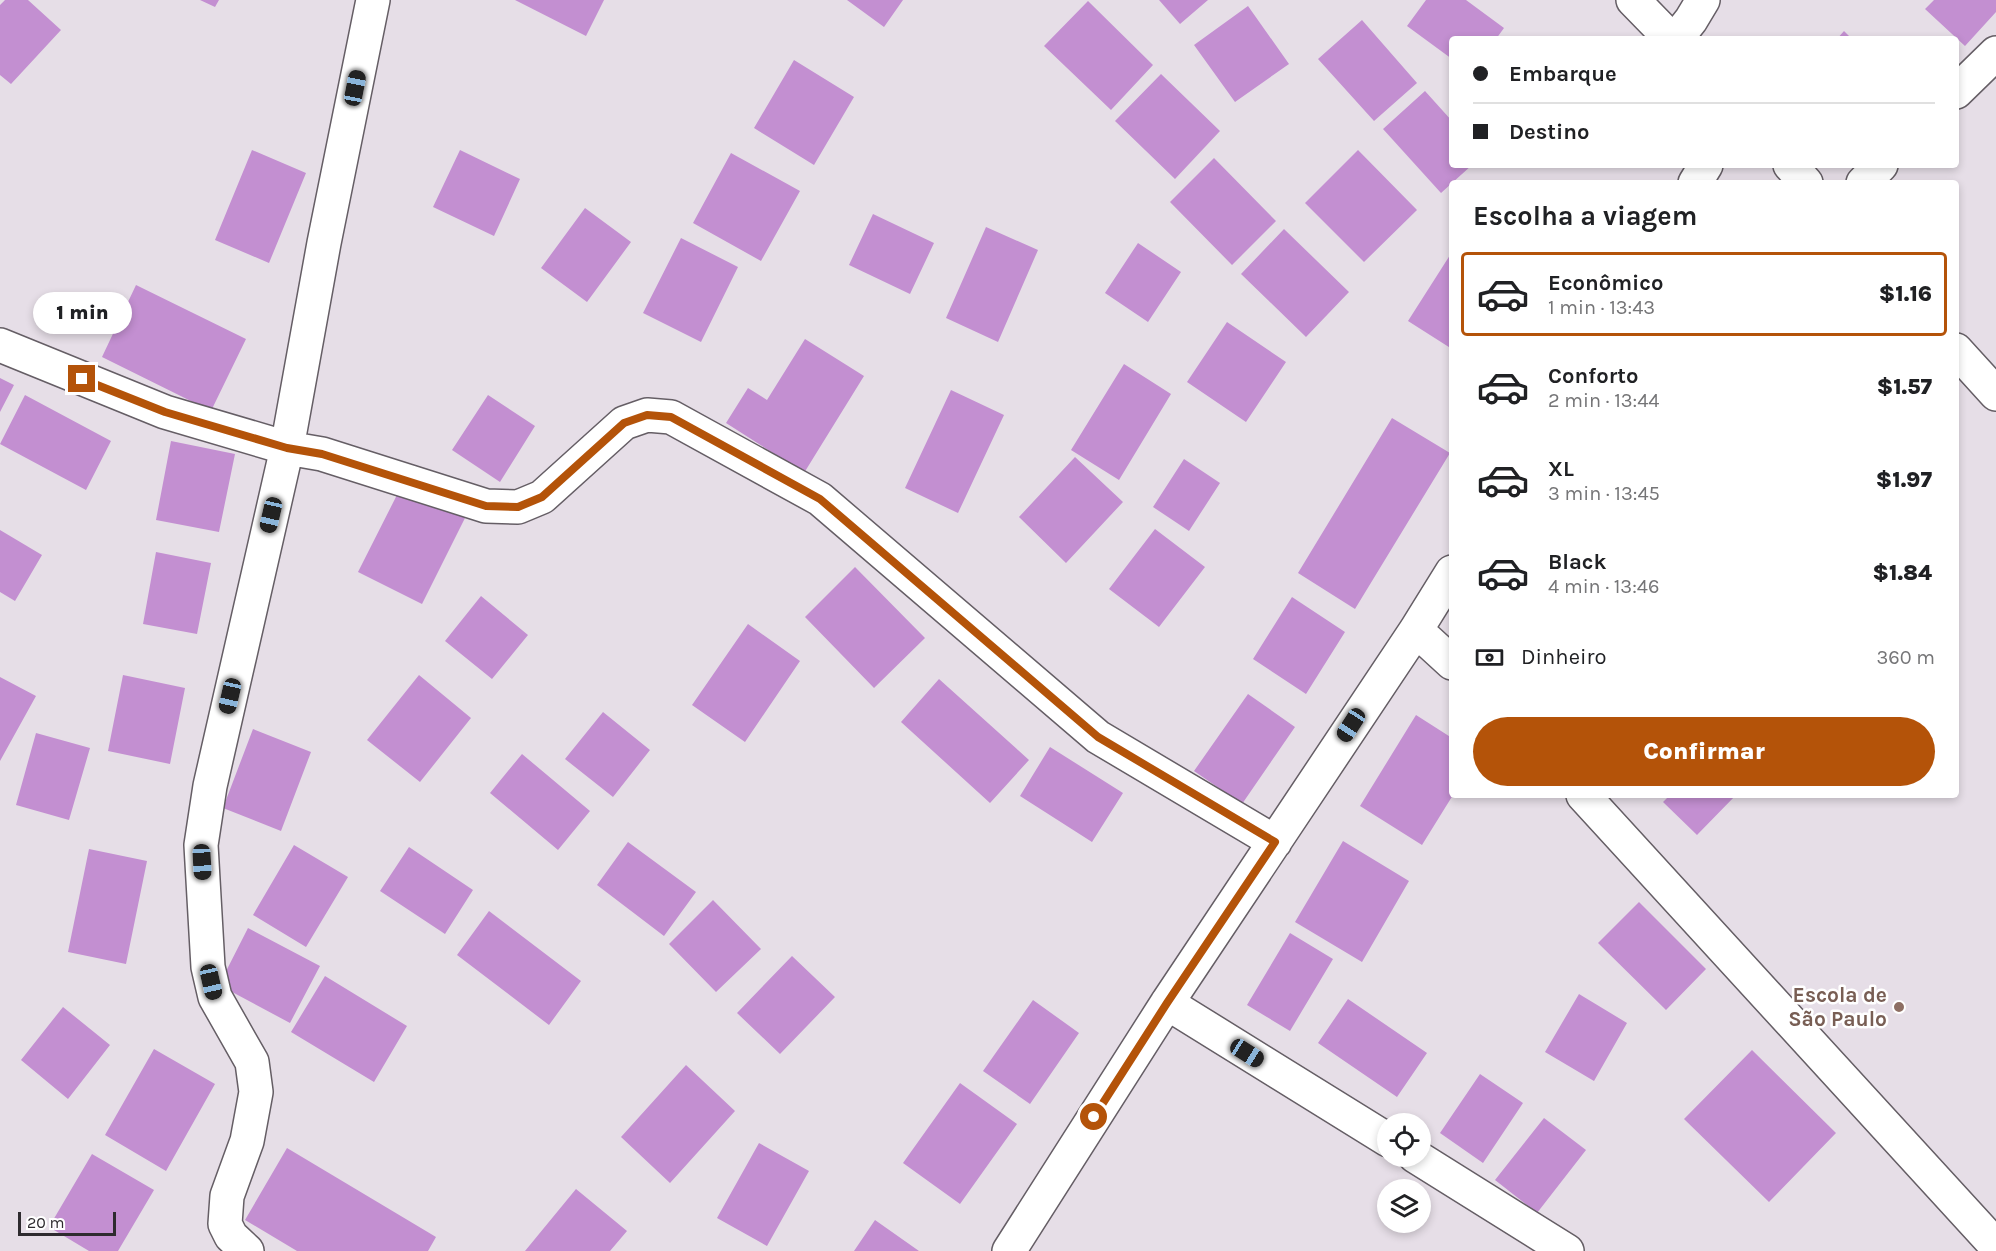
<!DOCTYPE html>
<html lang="pt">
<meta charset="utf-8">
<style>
:root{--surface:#fff;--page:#f6f6f6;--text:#202124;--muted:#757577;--line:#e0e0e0;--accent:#b45309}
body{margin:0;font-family:Karla,sans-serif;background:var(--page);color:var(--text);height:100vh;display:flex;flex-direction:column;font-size:22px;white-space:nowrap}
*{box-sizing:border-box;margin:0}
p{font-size:20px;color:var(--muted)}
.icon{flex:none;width:33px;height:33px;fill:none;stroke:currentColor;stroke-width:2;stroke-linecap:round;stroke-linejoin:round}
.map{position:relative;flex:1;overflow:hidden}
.panel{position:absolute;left:1449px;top:180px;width:510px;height:618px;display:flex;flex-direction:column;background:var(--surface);border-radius:6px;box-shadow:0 3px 9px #0003}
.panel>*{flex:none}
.guide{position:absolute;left:1449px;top:36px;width:510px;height:132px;border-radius:6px;box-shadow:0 3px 9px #0003;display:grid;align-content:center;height:132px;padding:0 24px;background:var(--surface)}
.controls{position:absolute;left:1377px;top:1113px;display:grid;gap:12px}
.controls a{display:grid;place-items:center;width:54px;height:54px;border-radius:50%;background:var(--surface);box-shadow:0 3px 9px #0003;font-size:30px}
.scale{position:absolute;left:18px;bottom:15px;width:98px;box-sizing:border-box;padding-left:6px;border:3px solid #2e2b2f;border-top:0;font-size:16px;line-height:21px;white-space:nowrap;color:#2e2b2f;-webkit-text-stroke:4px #fff;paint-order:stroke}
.end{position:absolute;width:27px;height:27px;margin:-14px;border:8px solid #b45309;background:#fff;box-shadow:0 0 0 3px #fff}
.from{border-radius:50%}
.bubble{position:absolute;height:42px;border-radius:21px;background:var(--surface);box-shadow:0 3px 9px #0003;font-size:20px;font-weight:800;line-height:42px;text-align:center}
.car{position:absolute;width:18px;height:36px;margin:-18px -9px;border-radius:8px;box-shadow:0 0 4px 2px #0007;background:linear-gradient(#222 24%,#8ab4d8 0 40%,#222 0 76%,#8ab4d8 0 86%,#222 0)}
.guide b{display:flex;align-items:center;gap:21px;height:57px;font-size:22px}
.guide b+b{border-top:2px solid var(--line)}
.guide i{width:15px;height:15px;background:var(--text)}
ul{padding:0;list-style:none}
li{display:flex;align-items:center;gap:18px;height:84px;margin:0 12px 9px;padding:0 12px;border:3px solid transparent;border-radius:6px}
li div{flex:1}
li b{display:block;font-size:22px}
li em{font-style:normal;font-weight:800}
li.current{border-color:var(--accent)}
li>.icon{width:54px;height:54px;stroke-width:1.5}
h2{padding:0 24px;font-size:27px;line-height:72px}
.pay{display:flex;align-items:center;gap:15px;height:66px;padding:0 24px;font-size:22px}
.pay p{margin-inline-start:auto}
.button{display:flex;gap:12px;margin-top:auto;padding:12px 24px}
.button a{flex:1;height:69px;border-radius:36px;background:var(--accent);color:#fff;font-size:24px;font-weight:800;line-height:69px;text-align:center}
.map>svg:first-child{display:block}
</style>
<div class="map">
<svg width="1996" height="1251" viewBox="0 0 1996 1251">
<rect width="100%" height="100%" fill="#e6dee7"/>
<path fill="#c38fd1" d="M5 0H28L61 30 11 84 0 75V5Z
M200 0H219L215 7Z
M515 0H604L586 36Z
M847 0H903L884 27Z
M1159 0H1208L1180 24Z
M1426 0H1466L1504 28 1496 39H1452V59L1407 26Z
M1934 0H1996V12L1965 46 1925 9Z
M1088 1 1153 65 1111 110 1044 46Z
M1248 6 1289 64 1235 102 1194 45Z
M1362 20 1417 83 1374 121 1318 59Z
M1844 31 1852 39H1837Z
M794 60 854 97 814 165 754 128Z
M1161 74 1220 131 1175 179 1115 121Z
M1425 91 1452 121V165H1472L1441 193 1383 129Z
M252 150 306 173 269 263 215 240Z
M460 150 520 179 494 236 433 207Z
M1358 150 1417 210 1364 262 1305 203Z
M731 153 800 191 761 261 693 223Z
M1214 158 1276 221 1232 265 1170 202Z
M585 208 631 242 587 302 541 268Z
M873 214 934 243 910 294 849 265Z
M986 227 1038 250 998 342 946 318Z
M1284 229 1349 292 1306 337 1241 274Z
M681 238 738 267 701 342 643 313Z
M1138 243 1181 272 1148 322 1105 293Z
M1452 252V349L1408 321Z
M136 285 246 339 211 411 102 357Z
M1227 322 1286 362 1246 422 1187 382Z
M805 339 864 376 804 473 726 423 748 388 767 400Z
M1124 364 1171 394 1119 480 1071 450Z
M0 378 14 385 0 412Z
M951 390 1004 415 958 513 905 488Z
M25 395 111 441 86 490 0 444Z
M488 395 535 426 500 482 452 450Z
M1392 418 1450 453 1355 609 1298 573Z
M171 441 235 454 219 532 156 520Z
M1075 457 1123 502 1066 563 1019 517Z
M1184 459 1220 483 1189 531 1153 507Z
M402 485 465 518 422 604 358 572Z
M1155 529 1205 567 1159 627 1109 589Z
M0 530 42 555 15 601 0 592Z
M156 552 211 563 197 634 143 624Z
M855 567 925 638 874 688 805 617Z
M481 596 528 635 492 679 445 641Z
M1292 597 1345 632 1306 694 1253 659Z
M748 624 800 661 745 742 692 705Z
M123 675 185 688 170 764 108 751Z
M419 675 471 718 420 782 367 740Z
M0 677 36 696 0 761Z
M939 679 1029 760 990 803 901 722Z
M1248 694 1295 727 1242 804 1194 771Z
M603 712 650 750 613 797 565 759Z
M1416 715 1452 738 1453 795 1422 845 1360 806Z
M253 729 311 752 281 831 223 808Z
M36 733 90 748 69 820 16 805Z
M1050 747 1123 793 1092 842 1020 796Z
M522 754 590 811 558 850 490 793Z
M1670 795H1736L1697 835 1663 802Z
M1343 841 1409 881 1362 962 1295 922Z
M628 842 696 892 664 936 597 885Z
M294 845 348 877 306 947 253 915Z
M409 847 473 890 445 934 380 891Z
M89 849 147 861 126 964 68 952Z
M713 900 761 949 716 992 669 944Z
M1639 902 1706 969 1666 1010 1598 943Z
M489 911 581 981 549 1025 457 955Z
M248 928 320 966 290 1023 219 985Z
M1290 933 1333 959 1290 1031 1247 1005Z
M792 956 835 997 780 1054 737 1013Z
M325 976 407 1026 374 1082 291 1032Z
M1579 994 1627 1023 1594 1081 1545 1052Z
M1348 999 1427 1053 1397 1097 1318 1043Z
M1033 1000 1079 1033 1030 1104 983 1071Z
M63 1007 110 1045 68 1099 21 1060Z
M154 1049 215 1084 166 1171 105 1135Z
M1752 1050 1836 1133 1769 1202 1684 1119Z
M686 1065 735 1111 670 1183 621 1137Z
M1480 1074 1523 1103 1483 1163 1440 1133Z
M960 1083 1017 1124 960 1204 903 1163Z
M1544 1118 1586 1150 1537 1213 1495 1180Z
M759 1143 809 1171 767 1246 717 1218Z
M287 1148 436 1237 428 1251H297L245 1220Z
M92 1154 154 1190 118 1251H89L49 1227Z
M576 1189 627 1231 610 1251H525Z
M875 1220 919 1251H854Z"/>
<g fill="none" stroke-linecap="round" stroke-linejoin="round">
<g stroke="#655e65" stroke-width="36">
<path id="minor" d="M1676 39 1691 20 1703 0
M1956 92 1996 53
M1695 183 1706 165
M1863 183 1881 165
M0 345 165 412 287 448 322 454 486 506 518 507 542 497 624 423 647 415 671 417 820 499 1098 737 1275 842
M1416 630 1452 663
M1583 795 1996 1246
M1167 1003 1388 1140
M1415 1156 1567 1251
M247 1251 231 1236 225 1224 227 1196 247 1141 256 1092 252 1062 215 997 208 967 201 845 210 786 287 448 324 243 373 0
M1009 1251 1167 1003 1416 630 1452 572"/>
</g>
<g stroke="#655e65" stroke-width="36">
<path id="major" d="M1633 0 1671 39
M1790 165 1806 183
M1956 350 1996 394"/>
</g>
<use href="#minor" stroke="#fff" stroke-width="33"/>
<use href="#major" stroke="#fff" stroke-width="33"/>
</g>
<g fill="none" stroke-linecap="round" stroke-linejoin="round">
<path stroke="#b45309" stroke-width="8" d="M82 379 165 412 287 448 322 454 486 506 518 507 542 497 624 423 647 415 671 417 820 499 1098 737 1275 842 1167 1003 1094 1117"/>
</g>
<circle fill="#8d6e63" stroke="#fff" stroke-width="2" cx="1899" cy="1007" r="6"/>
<g text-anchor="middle" stroke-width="5" stroke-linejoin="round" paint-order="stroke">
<g font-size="21" font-weight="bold" fill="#785e54" stroke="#fff" text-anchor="end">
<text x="1887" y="1002">Escola de<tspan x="1887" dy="24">São Paulo</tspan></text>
</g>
</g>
</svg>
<div class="controls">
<a><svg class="icon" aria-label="locate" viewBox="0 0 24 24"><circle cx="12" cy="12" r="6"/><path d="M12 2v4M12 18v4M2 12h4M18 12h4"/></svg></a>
<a><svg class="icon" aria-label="layers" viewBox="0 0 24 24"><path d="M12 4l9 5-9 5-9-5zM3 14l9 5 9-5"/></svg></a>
</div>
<div class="scale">20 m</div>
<i class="end from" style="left:1094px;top:1117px"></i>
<i class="end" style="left:82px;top:379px"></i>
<div class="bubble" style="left:33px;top:292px;width:99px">1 min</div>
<i class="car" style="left:355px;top:88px;rotate:11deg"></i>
<i class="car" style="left:271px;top:515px;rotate:193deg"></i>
<i class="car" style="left:230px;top:696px;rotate:193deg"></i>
<i class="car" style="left:1351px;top:725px;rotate:213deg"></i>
<i class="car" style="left:202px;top:862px;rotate:177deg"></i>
<i class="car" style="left:211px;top:982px;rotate:167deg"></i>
<i class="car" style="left:1247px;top:1053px;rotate:122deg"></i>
<div class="guide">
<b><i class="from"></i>Embarque</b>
<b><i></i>Destino</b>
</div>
<section class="panel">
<h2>Escolha a viagem</h2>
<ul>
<li class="current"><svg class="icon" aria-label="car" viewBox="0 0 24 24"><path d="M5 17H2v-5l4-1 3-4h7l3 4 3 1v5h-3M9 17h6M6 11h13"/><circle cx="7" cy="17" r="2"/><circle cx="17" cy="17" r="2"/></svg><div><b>Econômico</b><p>1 min · 13:43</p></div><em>$1.16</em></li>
<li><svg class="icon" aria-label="car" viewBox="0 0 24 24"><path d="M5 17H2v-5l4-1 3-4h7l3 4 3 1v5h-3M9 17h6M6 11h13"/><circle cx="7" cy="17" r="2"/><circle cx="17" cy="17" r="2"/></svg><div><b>Conforto</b><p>2 min · 13:44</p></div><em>$1.57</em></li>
<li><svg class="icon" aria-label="car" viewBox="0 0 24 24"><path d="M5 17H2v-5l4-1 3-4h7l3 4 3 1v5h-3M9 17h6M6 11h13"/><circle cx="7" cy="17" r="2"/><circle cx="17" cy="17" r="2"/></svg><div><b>XL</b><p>3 min · 13:45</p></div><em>$1.97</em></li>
<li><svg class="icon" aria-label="car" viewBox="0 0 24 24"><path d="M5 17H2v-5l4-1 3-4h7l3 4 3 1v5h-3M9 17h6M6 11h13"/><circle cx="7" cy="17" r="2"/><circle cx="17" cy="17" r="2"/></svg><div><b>Black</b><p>4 min · 13:46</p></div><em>$1.84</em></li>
</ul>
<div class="pay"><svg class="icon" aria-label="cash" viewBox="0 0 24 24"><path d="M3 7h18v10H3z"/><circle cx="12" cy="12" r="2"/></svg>Dinheiro<p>360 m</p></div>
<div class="button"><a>Confirmar</a></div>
</section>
</div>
